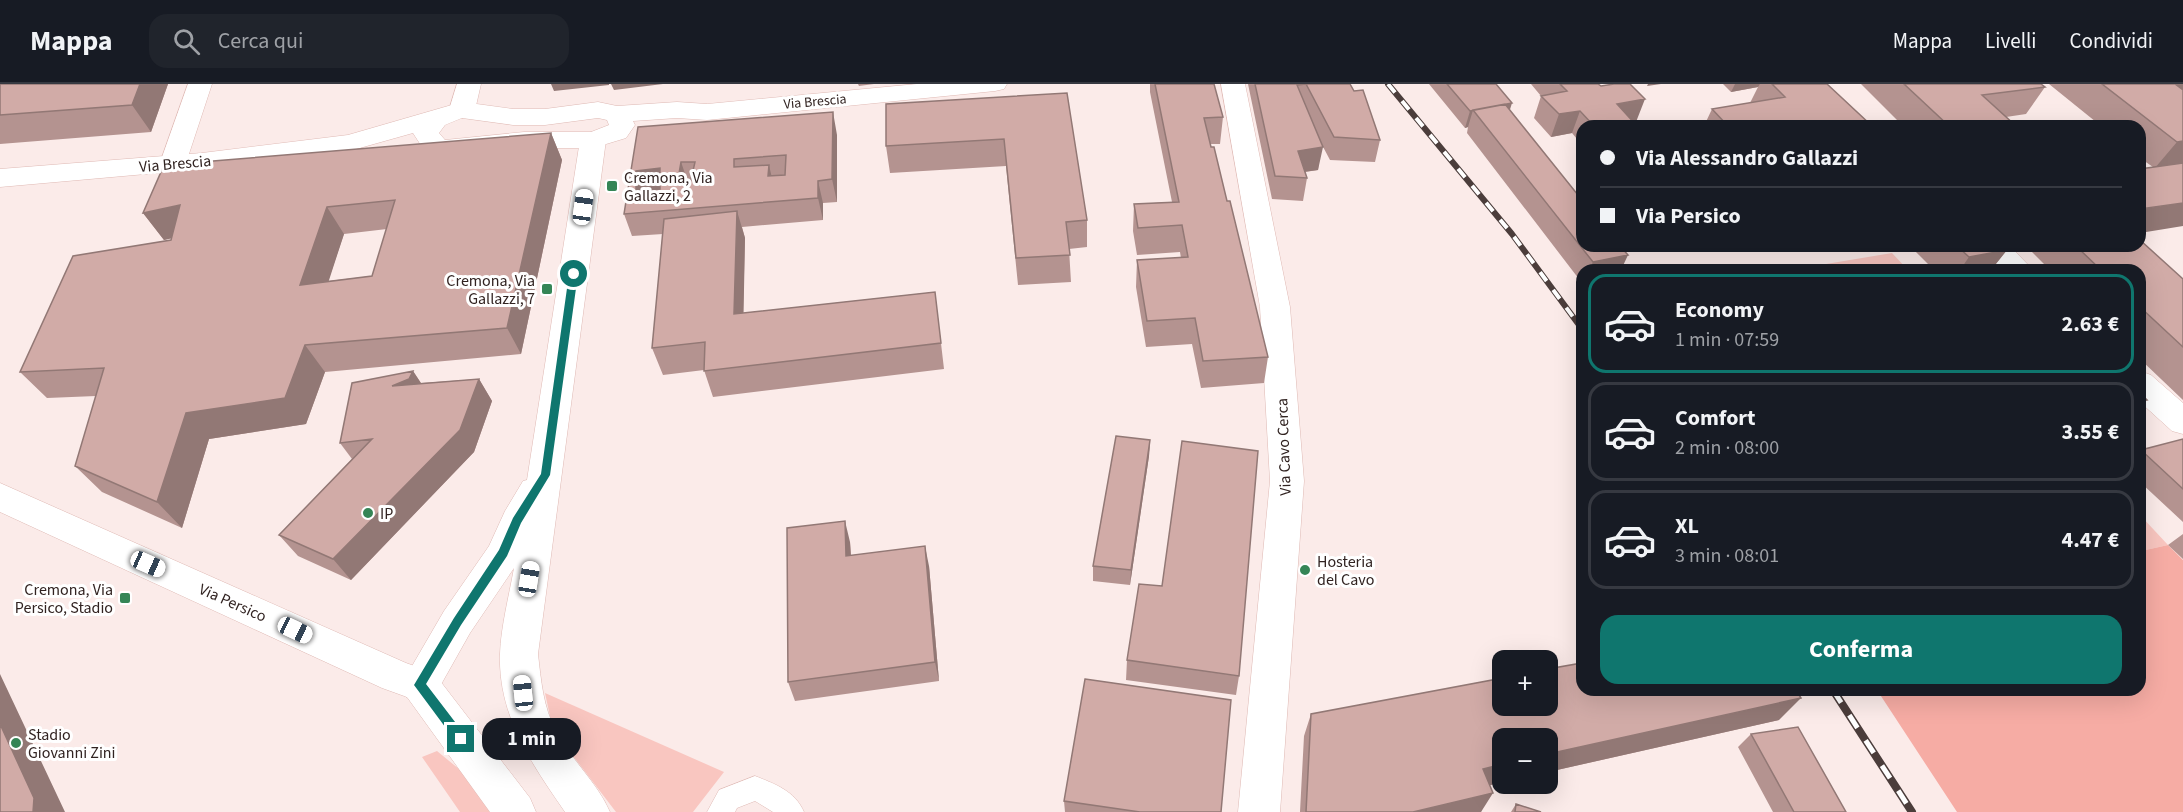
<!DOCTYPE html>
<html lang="it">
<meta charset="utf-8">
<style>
:root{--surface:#171b24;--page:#20242c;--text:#f1f3f6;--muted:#9ea1a6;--line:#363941;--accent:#0f766e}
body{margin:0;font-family:"Source Sans 3",sans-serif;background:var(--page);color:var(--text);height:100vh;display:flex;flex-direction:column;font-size:22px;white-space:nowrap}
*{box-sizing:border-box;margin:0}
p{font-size:20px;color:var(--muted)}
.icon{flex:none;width:33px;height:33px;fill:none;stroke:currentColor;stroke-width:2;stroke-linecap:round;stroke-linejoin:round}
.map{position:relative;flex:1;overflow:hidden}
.sheet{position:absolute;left:1576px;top:180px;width:570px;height:432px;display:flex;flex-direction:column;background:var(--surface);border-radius:18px;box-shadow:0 6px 24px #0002}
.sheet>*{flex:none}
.top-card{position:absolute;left:1576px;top:36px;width:570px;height:132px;border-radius:18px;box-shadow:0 6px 24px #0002;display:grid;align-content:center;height:132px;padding:0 24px;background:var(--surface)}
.tools{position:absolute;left:1492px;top:566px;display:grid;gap:12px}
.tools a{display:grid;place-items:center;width:66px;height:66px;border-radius:12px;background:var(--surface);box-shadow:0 6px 24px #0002;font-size:30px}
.end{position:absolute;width:27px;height:27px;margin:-14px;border:8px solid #0f766e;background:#fff;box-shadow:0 0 0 3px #fff}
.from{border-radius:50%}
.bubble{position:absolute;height:42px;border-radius:18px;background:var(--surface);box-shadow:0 6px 24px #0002;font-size:20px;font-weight:700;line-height:42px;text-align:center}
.car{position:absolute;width:18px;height:36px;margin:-18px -9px;border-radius:8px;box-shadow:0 0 4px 2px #0007;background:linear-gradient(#fff 24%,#345 0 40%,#fff 0 76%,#345 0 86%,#fff 0)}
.top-card b{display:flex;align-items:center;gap:21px;height:57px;font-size:22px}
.top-card b+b{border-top:2px solid var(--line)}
.top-card i{width:15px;height:15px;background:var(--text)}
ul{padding:10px 0 0;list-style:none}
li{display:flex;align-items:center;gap:18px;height:99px;margin:0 12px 9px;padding:0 12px;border:3px solid var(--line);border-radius:18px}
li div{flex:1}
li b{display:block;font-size:22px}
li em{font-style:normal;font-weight:700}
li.current{border-color:var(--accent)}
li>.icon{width:54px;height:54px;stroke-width:1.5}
.action{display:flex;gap:12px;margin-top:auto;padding:12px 24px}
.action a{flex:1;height:69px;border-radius:18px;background:var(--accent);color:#fff;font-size:24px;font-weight:700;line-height:69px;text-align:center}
header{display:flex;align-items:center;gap:36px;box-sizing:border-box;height:84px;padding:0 30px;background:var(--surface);border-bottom:2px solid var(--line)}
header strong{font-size:28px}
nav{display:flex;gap:33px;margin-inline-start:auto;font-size:21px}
.search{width:420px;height:54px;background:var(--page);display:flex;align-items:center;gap:15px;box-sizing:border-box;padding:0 21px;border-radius:18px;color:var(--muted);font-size:22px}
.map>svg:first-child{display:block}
</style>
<header>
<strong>Mappa</strong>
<div class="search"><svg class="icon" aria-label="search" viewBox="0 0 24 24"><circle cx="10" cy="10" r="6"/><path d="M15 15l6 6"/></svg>Cerca qui</div>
<nav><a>Mappa</a><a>Livelli</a><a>Condividi</a></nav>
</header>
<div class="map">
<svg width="2183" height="728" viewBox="0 0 2183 728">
<rect width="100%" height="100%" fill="#fbebe9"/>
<path fill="#f9c6c0" d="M1892 169 1908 186H1790Z
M2141 432 2168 461 2141 467Z
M545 609 724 688 693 728H616L553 646Z
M437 667 465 690 491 728H460L422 673Z"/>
<path fill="#f6aca4" d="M2168 461 2183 476V728H1957L1877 606H2140L2141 467Z"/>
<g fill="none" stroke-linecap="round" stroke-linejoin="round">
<g stroke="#dfb9b4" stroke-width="1">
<path id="lane" d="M755 692C775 700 795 707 804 728H773L755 717 737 724 735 728H707L719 706Z"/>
</g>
<g stroke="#dfb9b4" stroke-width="1">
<path id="street" d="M188 0H212L186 79 182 85 173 87 164 85 160 79Z
M457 0H481L475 26 471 31 462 34 453 31 449 26Z
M1221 0H1245L1290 223 1304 397 1280 728H1238L1270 397 1260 223Z
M593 48 602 50 606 56 538 570C541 596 543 623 556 647 571 676 597 698 610 728H565C532 680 498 632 500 570 501 542 509 512 514 484L470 549 434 613 420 618 406 613 401 601 444 527 489 462 505 427 523 397 527 396 580 56 584 50Z
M1978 162H2010L2033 186H2000Z
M2140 287 2151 291 2183 319V350L2172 347 2140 318Z"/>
</g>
<g stroke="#dfb9b4" stroke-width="1">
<path id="secondary" d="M917 0H1007L1004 5 995 7 707 36 677 34 633 37 635 41 626 54 593 64H524L445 72 424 66 413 49 349 67 202 85 0 103V85L202 69 348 51 462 18 513 25H545L598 18 617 22 677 18 707 20ZM462 34 513 41H545L598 34 607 36 609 41 591 48H524L445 56 439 49 445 41Z
M0 399 406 579 434 589 530 714 536 728H490L407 613 382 604 0 428Z"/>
</g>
<use href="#lane" fill="#fff" fill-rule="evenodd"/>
<use href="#street" fill="#fff" fill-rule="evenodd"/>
<use href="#secondary" fill="#fff" fill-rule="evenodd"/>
<g stroke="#4b3d3b" stroke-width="6">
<path id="rail-far1" d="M1388 0 1512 150 1582 245"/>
</g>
<g stroke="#4b3d3b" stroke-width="8">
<path id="rail" d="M1833 606 1912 728"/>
</g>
<use href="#rail-far1" stroke="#fff" stroke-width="4" stroke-dasharray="11" stroke-linecap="butt"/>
<use href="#rail" stroke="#fff" stroke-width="5" stroke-dasharray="15" stroke-linecap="butt"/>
</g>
<path fill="#b49390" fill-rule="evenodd" d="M0 0H168L151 48 0 60Z
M858 0H874L859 2Z
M1150 0H1214L1223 33 1220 60H1210L1227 117 1268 273 1264 299 1201 304 1192 260 1146 263 1136 203 1137 176 1181 174 1180 168 1137 171 1133 147 1134 120 1172 118 1150 8Z
M1248 0H1350L1380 56 1375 78 1330 76 1321 59 1318 86 1305 88 1307 94 1303 117 1272 115Z
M1429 0H1496L1510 26 1621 186H1582V199L1467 49 1468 43 1465 44Z
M1531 0H1598L1636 38H1633L1637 42H1582V61L1572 49 1551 53 1534 34 1541 12Z
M1723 0H1827L1872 42H1704L1712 25 1750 19 1758 3 1731 8Z
M1861 0H2041L2045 3 2026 30 2006 33 2016 42H1903Z
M2049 0H2183V142L2153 83 2140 74V42H2101Z
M1067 9 1087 136V163L1069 165 1071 198 1018 201 1006 82 890 89 886 62Z
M638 43 837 51V118L823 119V136L742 143 745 154 743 229 935 208 944 285 713 313 704 286 663 291 652 264 663 150 632 152 624 130Z
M551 49 562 76 521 270 325 288 306 340 209 355 182 444 102 408 75 382 96 312 47 314 20 288 171 156V154L164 156 143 129ZM387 145 372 192 328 197 344 150Z
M1910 162H2002L2007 166 1991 186H1934Z
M2026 162H2140L2183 195V316L2140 275V186H2050Z
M413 287 421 299 479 295 492 317 474 368 351 496 298 472 279 451 352 375 340 359Z
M2183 355V438L2140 398V367Z
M1150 356 1149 372 1130 501 1093 497V482Z
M2183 450V475L2168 461Z
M850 458 851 471 929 482 939 597 795 617 788 598Z
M1127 576 1239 592 1236 611 1126 596Z
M1311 630 1779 636 1548 688V654H1503V698L1490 701 1481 728H1300L1304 652Z
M1751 650 1846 728H1773L1738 663Z
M1064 717 1221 728H1065Z
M1516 720 1541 728H1511Z"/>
<path fill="#927875" d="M140 0H168L151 48 132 21Z
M551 0H609V1L554 7Z
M611 0H663L614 6Z
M1648 0H1661L1647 2Z
M1735 0H1760L1758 3 1731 8Z
M2153 0H2183V10Z
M1645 15 1636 38 1614 42 1617 20Z
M1512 19 1507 35 1473 26Z
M1473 26 1468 43 1465 44 1470 27Z
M1580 27 1572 49 1551 53 1559 30Z
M833 28 837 51V118L832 95Z
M551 49 562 76 521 270 507 244Z
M2183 57V80L2154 85 2177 58Z
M1323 63 1318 86 1295 89 1298 67Z
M681 78 689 101H677Z
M769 81 774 103 768 92Z
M660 84 668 106 636 108V87Z
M818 97 823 119V136L818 114Z
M2183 119V142L2140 149V125Z
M180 121 200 148 164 156 143 129Z
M327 123 344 150 319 227 300 201Z
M737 127 745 154 743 257 734 230Z
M2007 166 1991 186H1960L1969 173Z
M1628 171 1621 186H1589L1593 178Z
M305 261 325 288 306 340 209 355 182 444 157 418 186 329Z
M413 287 428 310 392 302Z
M479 295 492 317 474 368 351 496 333 475Z
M2147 316 2140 322V317Z
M1150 356 1149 372 1130 501 1131 486Z
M845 437 850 458 852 492 846 472Z
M925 462 929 482 939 597 935 578Z
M0 590 65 728H33L0 640Z
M1801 614 1779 636 1548 688V670Z
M1503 680V698L1470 706 1483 685Z
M1493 709 1481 728H1413Z"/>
<path fill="#d1aba7" stroke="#927875" stroke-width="1.5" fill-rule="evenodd" d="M0 0H140L132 21 0 31Z
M1155 0H1214L1223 33 1204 34 1211 63H1214L1227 117H1230L1268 273 1203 277 1195 234 1147 237 1137 176 1188 173 1182 141 1138 144 1134 120 1179 118Z
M1255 0H1350L1354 7 1363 6 1380 56 1334 53 1306 0 1297 1 1323 63 1298 67 1307 94 1275 92Z
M1447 0H1496L1512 19 1470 27Z
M1560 0H1598L1601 2 1614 0H1630L1645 15 1617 20 1637 42H1594L1580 27 1559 30 1541 12 1567 7Z
M1772 0H1827L1872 42H1728L1712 25 1785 13Z
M1904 0H2041L2045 3 1982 11 2016 42H1949Z
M2102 0H2175L2183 6V57L2177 58Z
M1067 9 1087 136 1066 138 1070 171 1016 174 1004 55 886 62V20Z
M1505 20 1582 116V162H1620L1628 171 1593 178 1473 26Z
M833 28 832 95 818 97V114L624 130 638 43ZM786 71 785 91 768 92 769 81 734 83V75ZM681 78H695L690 100 677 101ZM660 84V105L636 108V87Z
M551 49 507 244 305 261 285 314 186 329 157 418 75 382 104 284 20 288 73 172 171 156 180 121 143 129 164 81ZM395 116 372 192 300 201 327 123Z
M2183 79V119L2140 125V85Z
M737 127 734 230 935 208 941 259 704 287 705 258 652 264 664 135Z
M2140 156 2183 195V263L2140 223V186H2101L2076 162H2140Z
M1957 162H2002L2007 166 1969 173Z
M2012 184 2014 186H1999Z
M413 287 409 295 392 302 479 295 460 346 333 475 279 451 372 355 340 359 352 299Z
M2140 309 2147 316 2140 317Z
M1116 352 1150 356 1131 486 1093 482Z
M2183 355V405L2141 366Z
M1182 357 1258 367 1239 592 1127 576 1139 500 1162 502Z
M845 437 846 472 925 462 935 578 788 598 787 444Z
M1582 579V606H1796L1801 614 1548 670V654H1503V680L1483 685 1493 709 1413 728H1306L1311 630 1503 594V621H1548V585Z
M1085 595 1231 616 1221 728H1140L1064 717Z
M0 640 34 714 33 728H0Z
M1798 643 1846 728H1794L1751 650Z
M1516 720 1541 728H1515Z"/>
<path fill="#0f766e" d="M574 187 578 190 550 391 521 439 507 472 461 541 426 600 465 651V659L461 661 457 659 414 601 454 534 499 466 513 434 541 390 569 190Z"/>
<g fill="#358556" stroke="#fff" stroke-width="2">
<rect x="606" y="96" width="12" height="12" rx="3"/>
<rect x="541" y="199" width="12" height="12" rx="3"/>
<circle cx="368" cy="429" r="6"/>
<circle cx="1305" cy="486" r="6"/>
<rect x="119" y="508" width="12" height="12" rx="3"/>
<circle cx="16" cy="659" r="6"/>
</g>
<g text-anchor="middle" stroke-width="6" stroke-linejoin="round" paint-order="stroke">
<g font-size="14" fill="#312321" stroke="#fff">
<text transform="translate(815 17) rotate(-5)" y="5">Via Brescia</text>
</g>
<g font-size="16" fill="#312321" stroke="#fff">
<text transform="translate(175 79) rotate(-5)" y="6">Via Brescia</text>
<text transform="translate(1283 363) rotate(-92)" y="6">Via Cavo Cerca</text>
<text transform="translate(233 518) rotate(24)" y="6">Via Persico</text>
</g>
<g font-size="16" fill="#312321" stroke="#fff" text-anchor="start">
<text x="624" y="99">Cremona, Via<tspan x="624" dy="18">Gallazzi, 2</tspan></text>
<text x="535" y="202" text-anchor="end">Cremona, Via<tspan x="535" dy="18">Gallazzi, 7</tspan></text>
<text x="380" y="435">IP</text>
<text x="1317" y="483">Hosteria<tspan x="1317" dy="18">del Cavo</tspan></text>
<text x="113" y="511" text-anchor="end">Cremona, Via<tspan x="113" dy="18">Persico, Stadio</tspan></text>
<text x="28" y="656">Stadio<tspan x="28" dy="18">Giovanni Zini</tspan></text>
</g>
</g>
</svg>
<div class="tools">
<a>+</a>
<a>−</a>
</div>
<i class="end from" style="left:574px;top:190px"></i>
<i class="end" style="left:461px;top:655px"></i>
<div class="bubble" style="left:482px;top:634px;width:99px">1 min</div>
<i class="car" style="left:583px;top:123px;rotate:8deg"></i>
<i class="car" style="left:148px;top:480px;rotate:114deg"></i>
<i class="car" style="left:529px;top:495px;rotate:9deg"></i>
<i class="car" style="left:295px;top:546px;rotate:115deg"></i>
<i class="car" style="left:523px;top:609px;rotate:354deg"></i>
<div class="top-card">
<b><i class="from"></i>Via Alessandro Gallazzi</b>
<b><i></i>Via Persico</b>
</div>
<section class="sheet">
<ul>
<li class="current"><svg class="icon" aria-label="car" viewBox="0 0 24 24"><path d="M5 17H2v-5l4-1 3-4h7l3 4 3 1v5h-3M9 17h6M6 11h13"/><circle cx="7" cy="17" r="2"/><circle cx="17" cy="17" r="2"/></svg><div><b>Economy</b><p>1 min · 07:59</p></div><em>2.63 €</em></li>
<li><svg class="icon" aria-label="car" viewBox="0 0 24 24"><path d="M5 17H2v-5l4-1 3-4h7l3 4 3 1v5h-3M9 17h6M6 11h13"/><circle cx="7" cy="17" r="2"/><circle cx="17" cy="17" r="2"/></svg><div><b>Comfort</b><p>2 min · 08:00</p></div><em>3.55 €</em></li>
<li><svg class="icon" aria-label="car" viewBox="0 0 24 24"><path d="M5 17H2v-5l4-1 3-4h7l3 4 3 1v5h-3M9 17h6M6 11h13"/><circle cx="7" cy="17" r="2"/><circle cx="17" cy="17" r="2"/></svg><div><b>XL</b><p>3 min · 08:01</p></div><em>4.47 €</em></li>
</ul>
<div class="action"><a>Conferma</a></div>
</section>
</div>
